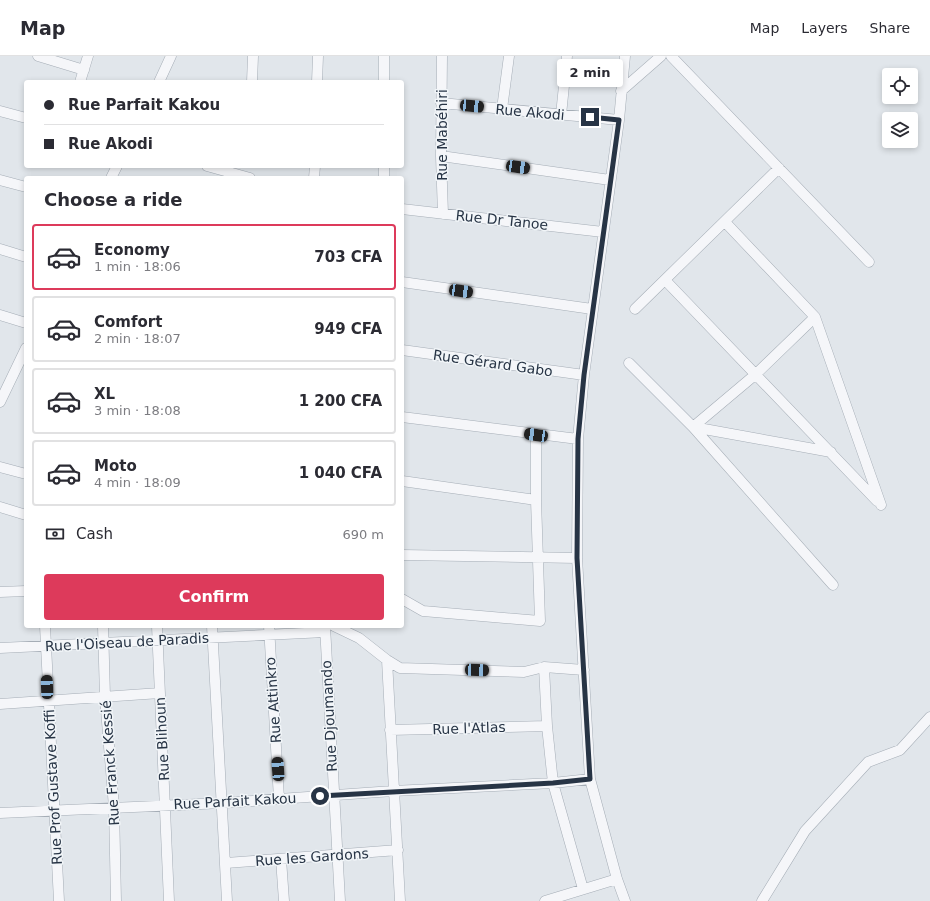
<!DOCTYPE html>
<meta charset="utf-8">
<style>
:root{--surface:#fff;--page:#f2f2f3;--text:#2b2b33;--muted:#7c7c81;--line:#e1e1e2;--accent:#dd3a5b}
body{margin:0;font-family:"DejaVu Sans",sans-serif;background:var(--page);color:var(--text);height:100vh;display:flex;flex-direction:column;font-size:15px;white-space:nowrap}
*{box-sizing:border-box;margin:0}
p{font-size:13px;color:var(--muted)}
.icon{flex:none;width:22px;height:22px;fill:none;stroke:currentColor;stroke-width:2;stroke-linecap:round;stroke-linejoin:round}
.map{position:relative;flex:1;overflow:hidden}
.side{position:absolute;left:24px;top:120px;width:380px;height:452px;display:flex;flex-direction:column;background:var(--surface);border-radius:4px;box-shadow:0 2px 6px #0003}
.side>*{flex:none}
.hud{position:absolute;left:24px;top:24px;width:380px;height:88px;border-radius:4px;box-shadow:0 2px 6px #0003;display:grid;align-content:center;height:88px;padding:0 20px;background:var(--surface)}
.controls{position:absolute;left:882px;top:12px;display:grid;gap:8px}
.controls a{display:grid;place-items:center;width:36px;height:36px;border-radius:4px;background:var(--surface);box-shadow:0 2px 6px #0003;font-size:20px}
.end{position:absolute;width:18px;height:18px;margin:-9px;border:5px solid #273445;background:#fff;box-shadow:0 0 0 2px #fff}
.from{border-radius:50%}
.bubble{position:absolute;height:28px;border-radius:4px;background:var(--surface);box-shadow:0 2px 6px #0003;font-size:13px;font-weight:800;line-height:28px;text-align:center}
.car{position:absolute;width:12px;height:24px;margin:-12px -6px;border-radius:5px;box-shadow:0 0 3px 1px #0007;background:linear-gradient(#222 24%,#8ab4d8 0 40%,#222 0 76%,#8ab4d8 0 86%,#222 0)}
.hud b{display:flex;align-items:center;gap:14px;height:38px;font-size:15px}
.hud b+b{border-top:1px solid var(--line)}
.hud i{width:10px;height:10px;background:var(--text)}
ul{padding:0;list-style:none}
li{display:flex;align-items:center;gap:12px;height:66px;margin:0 8px 6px;padding:0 12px;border:2px solid var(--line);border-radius:4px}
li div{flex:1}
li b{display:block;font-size:15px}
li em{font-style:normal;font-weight:800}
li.current{border-color:var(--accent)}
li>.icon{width:36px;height:36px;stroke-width:1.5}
h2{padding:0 20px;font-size:18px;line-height:48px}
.pay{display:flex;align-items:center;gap:10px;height:44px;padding:0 20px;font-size:15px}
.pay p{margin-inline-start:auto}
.cta{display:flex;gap:8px;margin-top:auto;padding:8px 20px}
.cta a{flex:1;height:46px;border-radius:4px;background:var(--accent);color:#fff;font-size:16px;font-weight:800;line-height:46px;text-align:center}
header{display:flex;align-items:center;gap:24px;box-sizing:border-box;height:56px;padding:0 20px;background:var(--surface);border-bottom:1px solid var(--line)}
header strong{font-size:19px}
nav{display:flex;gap:22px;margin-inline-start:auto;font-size:14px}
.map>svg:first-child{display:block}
</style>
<header>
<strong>Map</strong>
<nav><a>Map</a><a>Layers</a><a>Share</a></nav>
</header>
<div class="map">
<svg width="930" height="845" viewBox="0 0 930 845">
<rect width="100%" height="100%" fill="#e1e6eb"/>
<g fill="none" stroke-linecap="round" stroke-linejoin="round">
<g stroke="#a5adb6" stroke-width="11">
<path id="street" d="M38 0 84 14
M442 0 441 100 443 158
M671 0 869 206
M80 26 88 0
M159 26 171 0
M252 26 253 0
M317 26 318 0
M384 26V0
M621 35 661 0
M441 47 619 64
M502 53 509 0
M0 55 26 62
M561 59 567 0
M441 100 610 124
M207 110 250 122
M111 122 117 110
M314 122 315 110
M384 122V110
M0 124 26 131
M402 153 603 176
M725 166 815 261 881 449
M0 193 26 201
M665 224 877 445
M402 226 592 253
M635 253 779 112
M0 259 26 267
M402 294 584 319
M629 307 693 371 833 529
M0 346 26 292
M402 361 578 383
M693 371 756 318 815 261
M693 371 831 396
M0 411 26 418
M402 425 536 444
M0 451 26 459
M402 499 577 502
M0 536 26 535
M402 543 423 555 540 565 536 444V379
M45 570 59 845
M103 570 105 641 114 751 116 845
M157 570 169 845
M212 570 227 845
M269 570 279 743
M325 570 340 845
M334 570 359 582 387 604 400 612 524 616 544 611 584 614
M0 592 325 576
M387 604 400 845
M544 611 547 670 553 727 583 833
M0 648 160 637
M390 674 547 670
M0 757 223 747 393 735 553 727 590 723
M281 803 284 845
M226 807 398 794
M545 845 617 823
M625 845 617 823 590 723 577 502 578 383 584 319 619 64 625 0
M762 845 805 775 868 706 900 694 930 661"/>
</g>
<use href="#street" stroke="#f5f6f9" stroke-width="10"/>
</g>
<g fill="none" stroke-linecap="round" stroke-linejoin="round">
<path stroke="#273445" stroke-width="5" d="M320 740 553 727 590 723 577 502 578 383 584 319 619 64 590 61"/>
</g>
<g text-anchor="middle" stroke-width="3" stroke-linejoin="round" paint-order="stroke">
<g font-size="14" fill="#273445" stroke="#f1f5f8">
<text transform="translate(530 56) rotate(5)" y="5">Rue Akodi</text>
<text transform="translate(442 79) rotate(-90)" y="5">Rue Mabéhiri</text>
<text transform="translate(502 164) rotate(6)" y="5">Rue Dr Tanoe</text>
<text transform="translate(493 307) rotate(8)" y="5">Rue Gérard Gabo</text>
<text transform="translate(127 586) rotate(-3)" y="5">Rue l'Oiseau de Paradis</text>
<text transform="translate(273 644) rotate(-94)" y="5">Rue Attinkro</text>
<text transform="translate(329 660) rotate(-93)" y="5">Rue Djoumando</text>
<text transform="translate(469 672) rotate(-2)" y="5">Rue l'Atlas</text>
<text transform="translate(162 683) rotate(-93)" y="5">Rue Blihoun</text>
<text transform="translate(110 707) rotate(-94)" y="5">Rue Franck Kessié</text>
<text transform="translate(53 731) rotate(-93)" y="5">Rue Prof Gustave Koffi</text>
<text transform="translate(235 745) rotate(-3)" y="5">Rue Parfait Kakou</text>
<text transform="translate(312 801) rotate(-4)" y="5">Rue les Gardons</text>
</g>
</g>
</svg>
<div class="controls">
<a><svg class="icon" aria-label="locate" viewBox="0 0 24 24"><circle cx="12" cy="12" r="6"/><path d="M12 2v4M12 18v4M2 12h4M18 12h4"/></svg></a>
<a><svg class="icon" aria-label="layers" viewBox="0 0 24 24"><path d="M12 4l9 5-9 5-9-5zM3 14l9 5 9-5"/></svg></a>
</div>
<i class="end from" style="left:320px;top:740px"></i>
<i class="end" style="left:590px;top:61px"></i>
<div class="bubble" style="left:557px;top:3px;width:66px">2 min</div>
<i class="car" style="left:472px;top:50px;rotate:95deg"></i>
<i class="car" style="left:518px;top:111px;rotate:98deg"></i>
<i class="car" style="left:461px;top:235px;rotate:98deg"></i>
<i class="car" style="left:536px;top:379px;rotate:278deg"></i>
<i class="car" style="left:477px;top:614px;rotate:92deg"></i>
<i class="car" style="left:47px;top:631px;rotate:358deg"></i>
<i class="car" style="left:278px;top:713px;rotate:356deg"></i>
<div class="hud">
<b><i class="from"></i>Rue Parfait Kakou</b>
<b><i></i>Rue Akodi</b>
</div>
<section class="side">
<h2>Choose a ride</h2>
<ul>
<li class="current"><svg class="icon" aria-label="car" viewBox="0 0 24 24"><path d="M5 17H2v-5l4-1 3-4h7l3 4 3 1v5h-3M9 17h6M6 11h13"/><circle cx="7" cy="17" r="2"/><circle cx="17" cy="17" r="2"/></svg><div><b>Economy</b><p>1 min · 18:06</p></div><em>703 CFA</em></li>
<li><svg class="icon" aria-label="car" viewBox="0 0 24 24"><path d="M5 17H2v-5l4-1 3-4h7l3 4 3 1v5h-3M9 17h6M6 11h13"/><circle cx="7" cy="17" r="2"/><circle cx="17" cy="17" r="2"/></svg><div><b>Comfort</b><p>2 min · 18:07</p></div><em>949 CFA</em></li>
<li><svg class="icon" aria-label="car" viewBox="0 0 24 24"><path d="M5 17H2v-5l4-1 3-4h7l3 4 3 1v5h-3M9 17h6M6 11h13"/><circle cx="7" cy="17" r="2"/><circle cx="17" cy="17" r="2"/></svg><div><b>XL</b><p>3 min · 18:08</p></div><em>1 200 CFA</em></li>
<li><svg class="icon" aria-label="car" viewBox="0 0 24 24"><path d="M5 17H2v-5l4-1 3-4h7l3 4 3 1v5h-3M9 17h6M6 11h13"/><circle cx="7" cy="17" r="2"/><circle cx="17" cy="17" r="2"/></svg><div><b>Moto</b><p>4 min · 18:09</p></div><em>1 040 CFA</em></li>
</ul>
<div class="pay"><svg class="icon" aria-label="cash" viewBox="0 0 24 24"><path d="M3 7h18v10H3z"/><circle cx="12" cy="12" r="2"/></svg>Cash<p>690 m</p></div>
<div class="cta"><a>Confirm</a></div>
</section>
</div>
